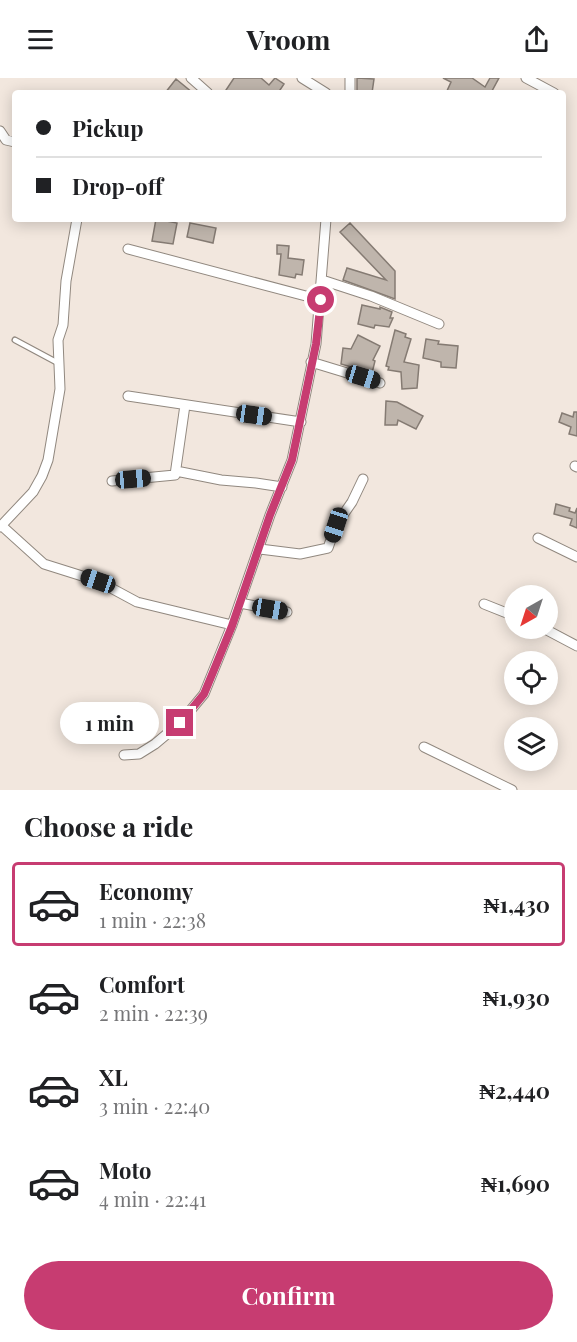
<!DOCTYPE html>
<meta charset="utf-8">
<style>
:root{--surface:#fff;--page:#f6f6f6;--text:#202124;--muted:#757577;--line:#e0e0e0;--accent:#c73c71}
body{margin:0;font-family:"Playfair Display",serif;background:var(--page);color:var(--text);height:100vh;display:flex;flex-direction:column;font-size:22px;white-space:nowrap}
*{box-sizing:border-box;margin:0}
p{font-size:20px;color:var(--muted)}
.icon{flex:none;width:33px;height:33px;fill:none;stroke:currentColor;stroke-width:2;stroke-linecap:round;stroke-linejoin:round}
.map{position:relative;height:712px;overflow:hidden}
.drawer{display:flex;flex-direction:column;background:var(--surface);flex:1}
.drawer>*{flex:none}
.banner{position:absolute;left:12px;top:12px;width:554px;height:132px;border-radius:6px;box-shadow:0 3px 15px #0003;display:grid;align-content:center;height:132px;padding:0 24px;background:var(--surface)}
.needle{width:39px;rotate:219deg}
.fabs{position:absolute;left:504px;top:507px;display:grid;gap:12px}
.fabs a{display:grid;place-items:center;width:54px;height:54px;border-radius:50%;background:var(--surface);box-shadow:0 3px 15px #0003;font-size:30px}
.end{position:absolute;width:27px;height:27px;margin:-14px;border:8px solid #c73c71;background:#fff;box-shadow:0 0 0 3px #fff}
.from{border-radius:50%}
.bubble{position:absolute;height:42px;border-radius:21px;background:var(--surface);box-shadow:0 3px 15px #0003;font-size:20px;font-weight:700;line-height:42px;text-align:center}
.car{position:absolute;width:18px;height:36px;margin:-18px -9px;border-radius:8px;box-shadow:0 0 4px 2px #0007;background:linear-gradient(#222 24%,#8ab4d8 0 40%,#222 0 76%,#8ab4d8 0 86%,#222 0)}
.banner b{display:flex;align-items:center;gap:21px;height:57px;font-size:22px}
.banner b+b{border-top:2px solid var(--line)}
.banner i{width:15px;height:15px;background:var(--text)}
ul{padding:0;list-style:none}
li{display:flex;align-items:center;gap:18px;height:84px;margin:0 12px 9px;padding:0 12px;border:3px solid transparent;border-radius:6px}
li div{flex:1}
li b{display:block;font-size:22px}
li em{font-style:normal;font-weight:700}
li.on{border-color:var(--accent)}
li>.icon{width:54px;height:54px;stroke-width:1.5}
h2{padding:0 24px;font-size:27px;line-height:72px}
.primary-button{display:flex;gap:12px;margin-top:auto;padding:12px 24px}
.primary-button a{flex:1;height:69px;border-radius:36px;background:var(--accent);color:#fff;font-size:24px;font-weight:700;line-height:69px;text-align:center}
header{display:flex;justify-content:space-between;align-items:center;height:78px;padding:0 24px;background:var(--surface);font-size:27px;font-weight:700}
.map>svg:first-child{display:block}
</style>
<header><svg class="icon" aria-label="menu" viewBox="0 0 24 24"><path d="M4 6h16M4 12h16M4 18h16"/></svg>Vroom<svg class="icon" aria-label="share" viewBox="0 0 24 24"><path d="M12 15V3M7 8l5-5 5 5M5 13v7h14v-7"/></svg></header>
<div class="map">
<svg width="577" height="712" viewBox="0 0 577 712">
<rect width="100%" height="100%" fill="#f2e7de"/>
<path fill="#bfb5ac" stroke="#857b73" stroke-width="1.5" d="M234 0H261L269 7 275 0 284 6 278 15H224Z
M357 0 374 1 372 15H357Z
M443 0H472L485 9 490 0H499L492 13 495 15H446L451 4Z
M176 1 193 15H165Z
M156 141 177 145 173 166 152 163Z
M190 145 216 150 213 165 187 159Z
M350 145 395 193V221L343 202 347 190 386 202 340 154Z
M277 167 289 168 288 180 304 182 302 197 296 196 295 200 279 197 281 176H277Z
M362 227 380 231V229L392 234 390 240H393L389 249 375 247 374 250 358 246Z
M395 252 406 256 405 259 411 261 404 284 419 287 417 310 402 311 401 294 388 292 389 289 386 288Z
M358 257 380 268 373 282 375 283 372 295 341 286 343 270 351 271Z
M426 261 439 263 438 266 458 268 456 290 441 289V284L423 280Z
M386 323 397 324 423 338 416 351 398 342 397 347H385Z
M574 334H577V358L569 356 571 349 559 344 562 335 573 339Z
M556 426 570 430 569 433 575 435 577 430V450L570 447 572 441 554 436Z"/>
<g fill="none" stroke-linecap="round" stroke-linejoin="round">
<g stroke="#91887f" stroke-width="7">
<path id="service" d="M15 262 58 285"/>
</g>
<g stroke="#91887f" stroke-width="11">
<path id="minor" d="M191 0 208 15
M302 0 326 15
M526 0 554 15
M350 15V0
M0 53 6 62 15 64
M128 171 321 222
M322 202 371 218 439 246
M311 284 380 305
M128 318 301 344
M575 388 577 389
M176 393 221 402 256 405 282 409
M112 403 175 397 185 327
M2 448 44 486 98 503 137 524 232 547
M0 449 33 414 42 398 48 382 60 311 58 262 63 247 66 203 77 141
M538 460 577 479
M260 471 300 476 328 470 336 447 352 424 363 401
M240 525 287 534
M484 526 514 538
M543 550 577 568
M424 669 512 712
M124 677 139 676 155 666 180 645 204 616 232 547 270 437 292 382 316 266 326 141"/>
</g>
<use href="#service" stroke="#fff" stroke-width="4.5"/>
<use href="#minor" stroke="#fff" stroke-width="9"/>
</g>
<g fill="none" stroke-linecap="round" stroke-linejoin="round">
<path stroke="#c73c71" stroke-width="8" d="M180 645 204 616 232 548 270 437 292 382 316 266 321 222"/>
</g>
</svg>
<div class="fabs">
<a><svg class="needle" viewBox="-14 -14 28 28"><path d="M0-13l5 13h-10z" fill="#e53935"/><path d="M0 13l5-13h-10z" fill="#757577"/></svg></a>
<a><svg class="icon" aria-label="locate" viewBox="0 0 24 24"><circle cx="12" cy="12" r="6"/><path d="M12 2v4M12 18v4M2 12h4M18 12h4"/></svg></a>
<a><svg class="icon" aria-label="layers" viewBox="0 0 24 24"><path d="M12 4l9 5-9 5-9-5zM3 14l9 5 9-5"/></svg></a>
</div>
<i class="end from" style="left:321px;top:222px"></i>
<i class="end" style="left:180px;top:645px"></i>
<div class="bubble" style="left:60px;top:624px;width:99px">1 min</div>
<i class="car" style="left:363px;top:299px;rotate:107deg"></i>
<i class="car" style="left:254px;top:337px;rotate:98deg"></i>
<i class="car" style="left:133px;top:401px;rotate:85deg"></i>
<i class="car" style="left:336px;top:447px;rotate:198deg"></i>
<i class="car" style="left:98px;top:503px;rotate:289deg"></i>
<i class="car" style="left:270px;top:531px;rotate:100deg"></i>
<div class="banner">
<b><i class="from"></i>Pickup</b>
<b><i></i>Drop-off</b>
</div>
</div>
<section class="drawer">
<h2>Choose a ride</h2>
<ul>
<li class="on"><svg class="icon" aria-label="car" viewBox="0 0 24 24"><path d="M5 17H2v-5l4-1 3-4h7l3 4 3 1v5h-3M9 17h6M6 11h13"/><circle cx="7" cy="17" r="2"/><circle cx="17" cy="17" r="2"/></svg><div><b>Economy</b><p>1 min · 22:38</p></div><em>₦1,430</em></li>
<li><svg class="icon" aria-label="car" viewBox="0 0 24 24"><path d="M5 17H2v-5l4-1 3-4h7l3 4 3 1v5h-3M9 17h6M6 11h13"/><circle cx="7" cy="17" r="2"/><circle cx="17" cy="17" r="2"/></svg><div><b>Comfort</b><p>2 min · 22:39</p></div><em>₦1,930</em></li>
<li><svg class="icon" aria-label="car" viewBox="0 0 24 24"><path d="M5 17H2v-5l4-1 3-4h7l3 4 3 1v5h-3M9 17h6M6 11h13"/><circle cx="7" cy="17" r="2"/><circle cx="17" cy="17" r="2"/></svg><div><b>XL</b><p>3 min · 22:40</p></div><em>₦2,440</em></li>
<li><svg class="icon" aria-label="car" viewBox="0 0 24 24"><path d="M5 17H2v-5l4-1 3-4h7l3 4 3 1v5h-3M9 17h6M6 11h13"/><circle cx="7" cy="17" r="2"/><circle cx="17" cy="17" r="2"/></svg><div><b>Moto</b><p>4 min · 22:41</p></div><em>₦1,690</em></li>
</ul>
<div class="primary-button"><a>Confirm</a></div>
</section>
